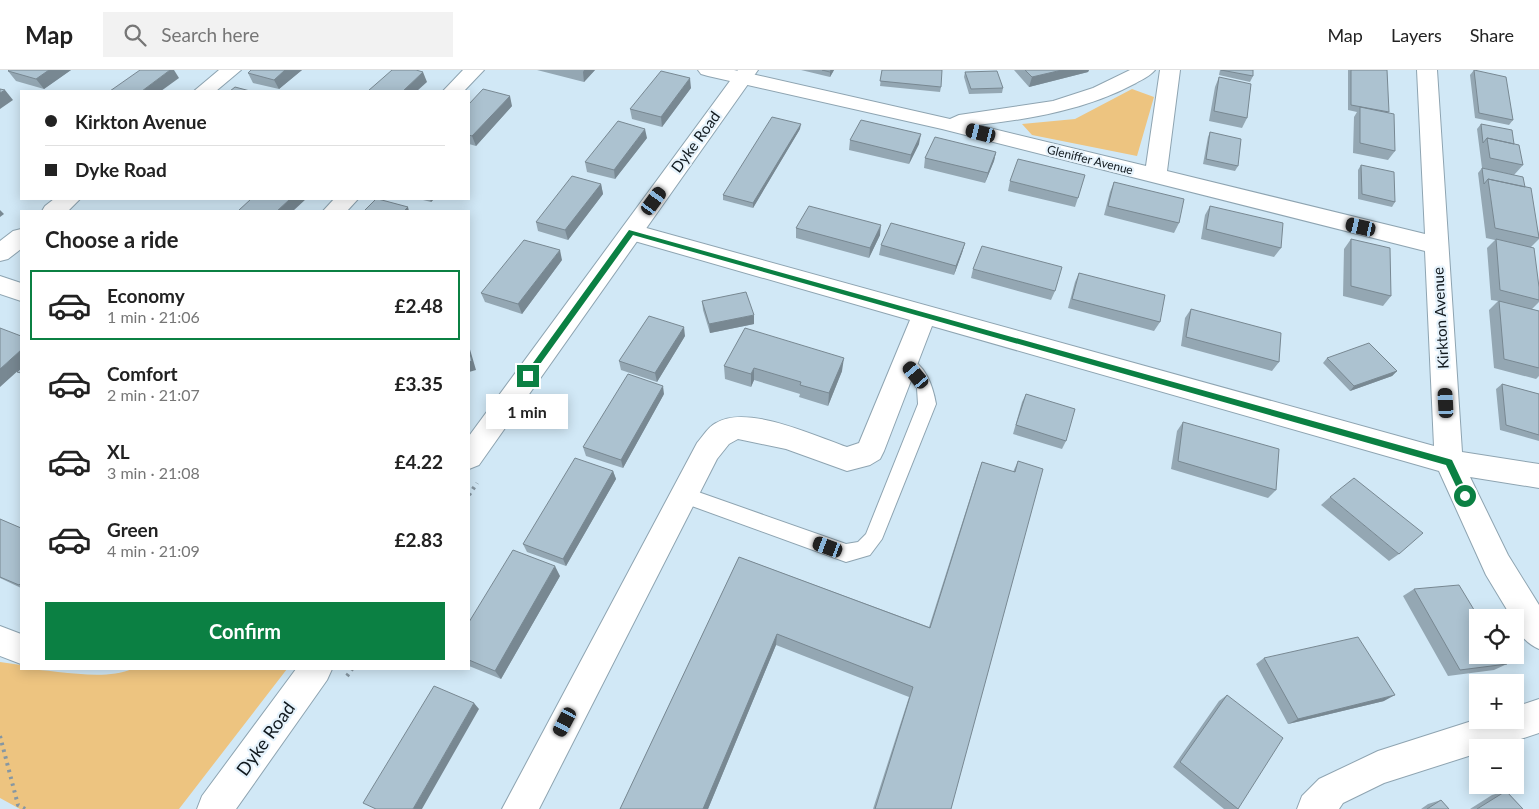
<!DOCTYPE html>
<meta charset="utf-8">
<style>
:root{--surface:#fff;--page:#f2f2f2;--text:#222;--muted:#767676;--line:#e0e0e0;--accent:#0b8043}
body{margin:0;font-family:Lato,sans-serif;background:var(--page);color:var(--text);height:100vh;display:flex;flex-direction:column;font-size:19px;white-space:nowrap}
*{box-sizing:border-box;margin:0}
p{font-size:16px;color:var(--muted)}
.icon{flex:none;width:28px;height:28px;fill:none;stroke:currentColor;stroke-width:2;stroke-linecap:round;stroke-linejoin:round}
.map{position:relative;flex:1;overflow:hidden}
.sheet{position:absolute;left:20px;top:140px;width:450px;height:460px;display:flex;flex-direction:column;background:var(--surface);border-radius:0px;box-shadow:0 2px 12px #0003}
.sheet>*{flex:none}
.banner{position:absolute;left:20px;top:20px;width:450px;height:110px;border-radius:0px;box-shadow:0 2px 12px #0003;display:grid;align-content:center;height:110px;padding:0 25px;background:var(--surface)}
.fabs{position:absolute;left:1469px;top:539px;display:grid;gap:10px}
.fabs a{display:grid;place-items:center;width:55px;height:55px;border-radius:0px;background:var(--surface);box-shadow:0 2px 12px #0003;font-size:25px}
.end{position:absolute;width:22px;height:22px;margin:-11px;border:6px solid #0b8043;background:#fff;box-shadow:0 0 0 2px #fff}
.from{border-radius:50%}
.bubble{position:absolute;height:35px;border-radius:0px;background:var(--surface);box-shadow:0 2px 12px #0003;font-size:16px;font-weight:700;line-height:35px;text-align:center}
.car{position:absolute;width:15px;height:30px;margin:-15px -8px;border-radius:6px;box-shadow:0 0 4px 1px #0007;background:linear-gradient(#222 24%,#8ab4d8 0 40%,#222 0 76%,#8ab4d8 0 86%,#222 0)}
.banner b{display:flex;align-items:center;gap:18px;height:48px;font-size:19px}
.banner b+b{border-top:1px solid var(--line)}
.banner i{width:12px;height:12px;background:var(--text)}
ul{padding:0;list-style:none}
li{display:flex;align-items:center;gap:15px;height:70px;margin:0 10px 8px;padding:0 15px;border:2px solid transparent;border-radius:0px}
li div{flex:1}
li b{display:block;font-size:19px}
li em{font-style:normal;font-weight:700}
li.current{border-color:var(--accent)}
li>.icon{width:45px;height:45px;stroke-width:1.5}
h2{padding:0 25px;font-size:22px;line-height:60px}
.primary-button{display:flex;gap:10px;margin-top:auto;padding:10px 25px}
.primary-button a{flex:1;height:58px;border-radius:0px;background:var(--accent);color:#fff;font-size:20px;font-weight:700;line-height:58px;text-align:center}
header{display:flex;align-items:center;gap:30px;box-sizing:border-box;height:70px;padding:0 25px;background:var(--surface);border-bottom:1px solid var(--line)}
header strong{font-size:24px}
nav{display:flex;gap:28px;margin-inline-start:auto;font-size:18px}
.search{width:350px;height:45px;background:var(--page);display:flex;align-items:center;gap:12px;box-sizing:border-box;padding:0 18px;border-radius:0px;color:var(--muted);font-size:19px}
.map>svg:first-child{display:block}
</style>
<header>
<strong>Map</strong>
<div class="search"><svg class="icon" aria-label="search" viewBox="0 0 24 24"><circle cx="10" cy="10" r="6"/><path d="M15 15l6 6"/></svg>Search here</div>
<nav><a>Map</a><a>Layers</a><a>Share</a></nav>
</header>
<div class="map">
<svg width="1539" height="739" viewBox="0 0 1539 739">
<rect width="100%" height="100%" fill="#d1e8f6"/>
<path fill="#edc480" d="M1132 19 1154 27 1137 86 1032 65 1022 54 1075 49Z
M0 592 21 595V599C55 599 101 612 132 599H287L179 739H20L0 728Z"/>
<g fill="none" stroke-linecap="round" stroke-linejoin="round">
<g stroke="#8ea4b1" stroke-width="2">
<path id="service" d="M906 287C925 293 933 316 936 334L882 469 870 485 846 492 678 431 675 425 678 419 684 417 846 474 858 472 866 464 918 334 917 318 898 293 900 288Z"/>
</g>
<g stroke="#8ea4b1" stroke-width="2">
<path id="minor" d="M219 0H241L216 21H194Z
M463 0H484L464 21H443Z
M698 0H734L950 49 959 45 1053 31 1093 18 1130 0H1155C1150 6 1143 9 1136 13 1088 39 1032 49 977 55L1146 96 1160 0H1180L1167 101 1425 164 1417 0H1437L1462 382 1539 394V418L1470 407 1508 485 1539 535V579C1527 574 1515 562 1515 548H1512L1486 505 1439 401 932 256 884 381 880 389 870 395 847 401 786 379 738 369 729 374 717 389 539 739H502L697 373C703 366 708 357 716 353 747 334 815 366 847 377L859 373 910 250 624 168 620 162 624 156 632 154 1434 376 1425 181 942 59 708 6 701 4Z
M54 129H80L68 141H42L45 136Z
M334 129H358L347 141H323Z
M21 159V179L8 189 0 191V171L13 161Z
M0 206 21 213V231L0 224Z
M0 556 21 564V594L0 586Z
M1539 629V663L1494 678H1478V683L1384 713 1343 733 1339 739H1297L1302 726 1319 709 1378 681 1478 649 1515 650V637Z"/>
</g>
<g stroke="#8ea4b1" stroke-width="2">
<path id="tertiary" d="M738 0H758L479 395 469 399V366Z
M296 599H332L327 610 236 739H197L202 726Z"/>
</g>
<path stroke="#8697a2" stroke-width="4" stroke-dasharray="2.5 4.5" stroke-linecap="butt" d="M469 425 477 413
M347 606 352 599
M0 666 18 735 25 739"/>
<use href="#service" fill="#fff" fill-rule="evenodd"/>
<use href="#minor" fill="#fff" fill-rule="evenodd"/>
<use href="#tertiary" fill="#fff" fill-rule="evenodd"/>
</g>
<path fill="#94a7b3" d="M9 0H71L44 19 16 11 8 1Z
M251 0H302L279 19 253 13 248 3Z
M537 0H595L584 12Z
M801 0H834L830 7Z
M882 0 941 17 940 22 880 16Z
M1014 0H1089L1088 2 1029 17Z
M1220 0H1253V6L1250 12 1219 5Z
M1348 0H1387L1388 43 1395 81 1388 90 1353 83 1354 47 1357 42 1348 40Z
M1474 0 1513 50 1509 55 1475 48 1470 5Z
M965 2 1003 18 1002 23 969 24 964 7Z
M1219 7 1247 48 1242 58 1209 51 1215 17Z
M691 18 662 57 632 49 630 39Z
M469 34 512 36 476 76 469 74Z
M1481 54 1514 74 1523 95 1514 105 1482 98 1477 59Z
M800 59 753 138 723 130V125Z
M1210 62 1238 96 1235 101 1203 94 1208 67Z
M647 68 615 109 587 102 585 92Z
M850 70 919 74 909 94 849 80Z
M996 82 994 91 985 113 924 98 925 88Z
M1361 95 1395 132 1392 137 1358 129V100Z
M1482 98 1525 117 1539 164V169L1531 177 1539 217V232L1532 239 1539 241V306L1536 309 1494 298 1489 240 1498 231 1491 230 1487 178 1495 170 1486 168 1478 103Z
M1010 111 1078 128 1075 137 1008 121Z
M1114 112 1179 153 1174 163 1104 145 1110 122Z
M601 114 603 124 568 170 538 161 536 152Z
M419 129H434L431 132Z
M1210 136 1281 178 1274 187 1201 169 1205 145Z
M796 158 880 165 869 188 796 168Z
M1351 169 1391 226 1383 236 1343 226 1344 179Z
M965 173 962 183 954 205 879 185 881 175Z
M562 190 522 244 485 232 481 223Z
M973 199 1055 221 1051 230 971 208Z
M1079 203 1160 252 1154 261 1068 238 1075 212Z
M702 231 754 254 710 263 703 240Z
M1191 239 1279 292 1272 301 1181 276 1185 248Z
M685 266 657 312 621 300 619 291Z
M1327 288 1397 301 1392 306 1350 321 1323 293Z
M724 296 842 301 828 336 799 327 800 324 754 310 751 317 725 309Z
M1502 314 1539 324V371L1500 360 1496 319Z
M664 324 623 398 586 386 583 377Z
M1026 324 1066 371 1062 379 1013 364 1022 332Z
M1183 352 1276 420 1268 428 1171 399 1177 361Z
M1018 391 951 739H873L909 627 776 575 708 739H620L739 487 929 557 977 406 982 392 1013 402Z
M613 401 616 409 566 496 527 482 523 474Z
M1330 427 1399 484 1389 491 1321 435Z
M0 449 21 458V518L0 508Z
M560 506 501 609 469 596V552Z
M1414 519 1507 594 1494 600 1448 606 1403 526Z
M1264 588 1384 631 1288 654 1256 594Z
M1227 625 1238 739H1224L1173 697 1219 631Z
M1506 721 1523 739H1470L1492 725Z
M1441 730 1449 739H1421L1428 734Z"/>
<path fill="#788892" d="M49 0H71L44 19 36 9Z
M170 0H174L179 8 161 21H142Z
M285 0H302L279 19 274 10Z
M584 0H595L584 12 583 2Z
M831 0H834L830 7V2Z
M1062 0H1089L1088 2 1029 17 1032 7Z
M423 2 427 12 417 21H403Z
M690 8 691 18 662 57 661 47Z
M5 20 13 30 0 39V23Z
M510 26 512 36 476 76 472 66Z
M801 54 800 59 753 138V133Z
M645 59 647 68 615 109 614 100Z
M921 64 919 74 909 94 911 85Z
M996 82 994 91 985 113 988 103Z
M601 114 603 124 568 170 565 160Z
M290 129H306L293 141H277Z
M430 129H434L431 132Z
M408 137 409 141H404Z
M0 140 4 144 0 147Z
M881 155 880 165 869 188 870 178Z
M965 173 962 183 954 205 956 196Z
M560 180 562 190 522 244 518 234Z
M754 245V254L710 263 709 254Z
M684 257 685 266 657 312 655 303Z
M469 276 476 300 469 302Z
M21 280V298L0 317V299Z
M844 288 842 301 828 336 829 323Z
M754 298V310L751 317V304Z
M1397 301 1392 306 1350 321 1354 316Z
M663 316 664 324 623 398 621 390Z
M613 401 616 409 566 496 563 489Z
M555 496 560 506 501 609 495 601Z
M777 564 776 575 708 739H703Z
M1395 625 1384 631 1288 654 1298 649Z
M474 633 479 639 422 739H413Z"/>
<path fill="#acc2d0" stroke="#788892" d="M9 0H49L36 9 8 1Z
M140 0H170L142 21H110Z
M251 0H285L274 10 248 3Z
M392 0H416L423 2 403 21H368Z
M822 0H831L830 2Z
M882 0H942L941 17 880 11Z
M1025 0H1062L1032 7Z
M1221 0H1253V6Z
M1351 0H1387L1389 42 1351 35Z
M1474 0 1506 7 1513 50 1479 43Z
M661 1 690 8 661 47 630 39Z
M997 1 1003 18 971 19 965 2Z
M1219 7 1251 14 1247 48 1214 41Z
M235 17 250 21H230Z
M0 19 5 20 0 23Z
M483 19 510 26 472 66 469 65V34Z
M1360 37 1394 44 1395 81 1360 73Z
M772 47 801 54 753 133 723 125Z
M861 50 921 64 911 85 850 70Z
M618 51 645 59 614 100 585 92Z
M1481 54 1512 60 1514 74 1487 68 1483 73Z
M1210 62 1241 69 1238 96 1206 89Z
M935 67 996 82 988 103 925 88Z
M1487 68 1519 75 1523 95 1490 88Z
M1018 89 1085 105 1078 128 1010 111Z
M1361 95 1394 102 1395 132 1362 124Z
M1482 98 1523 107 1525 117 1488 109 1484 114Z
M572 106 601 114 565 160 536 152Z
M1488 109 1531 118 1539 168 1495 158Z
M1114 112 1184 129 1179 153 1108 136Z
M251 129H290L277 141H238Z
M376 129H378L408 137 404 141H364Z
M809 136 881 155 870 178 796 158Z
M1210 136 1283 153 1281 178 1206 159Z
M891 153 965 173 956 196 881 175Z
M1351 169 1390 178 1391 226 1351 216Z
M1496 169 1534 178 1539 217V230L1500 220Z
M524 170 560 180 518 234 481 223Z
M982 176 1062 197 1055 221 973 199Z
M1079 203 1165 225 1160 252 1072 229Z
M746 222 754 245 709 254 702 231Z
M1499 231 1539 241V298L1504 289Z
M1191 239 1281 263 1279 292 1186 267Z
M649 246 684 257 655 303 619 291Z
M0 258 21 266V280L0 299Z
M745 258 844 288 829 323 800 315 801 312 754 298 751 304 724 296Z
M1369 273 1397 301 1354 316 1327 288Z
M469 280 472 291 469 292Z
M21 298V303L17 302Z
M628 304 663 316 621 390 583 377Z
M1502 314 1539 324V365L1506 355Z
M1026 324 1075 339 1066 371 1016 355Z
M1183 352 1279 379 1276 420 1178 391Z
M575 388 613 401 563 489 523 474Z
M1018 391 1043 399 951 739H875L913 617 777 564 703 739H620L739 487 930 558 982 392 1015 402Z
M1354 408 1423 463 1399 484 1330 427Z
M0 449 21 458V513L19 515 0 507Z
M513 480 555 496 495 601 469 590V552Z
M1459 515 1479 548H1478V585H1502L1507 594 1460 600 1414 519Z
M1358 567 1395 625 1298 649 1264 588Z
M434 616 474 633 413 739H376L363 733Z
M1227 625 1283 668 1238 739 1180 692Z
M1506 721 1523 739H1477Z
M1441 730 1449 739H1427Z"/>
<path fill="#0b8043" d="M629 160 1449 389 1452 390 1469 426 1468 429H1462L1446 395 633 165 530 308H525V304Z"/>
<g text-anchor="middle" stroke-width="4.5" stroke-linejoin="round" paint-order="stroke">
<g font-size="12" fill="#10181d" stroke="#e6f3fc">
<text transform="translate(1090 90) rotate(14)" y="4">Gleniffer Avenue</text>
</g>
<g font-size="15" fill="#10181d" stroke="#e6f3fc">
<text transform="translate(696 72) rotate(-54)" y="5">Dyke Road</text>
<text transform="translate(1441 248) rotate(-93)" y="5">Kirkton Avenue</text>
</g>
<g font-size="18" fill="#10181d" stroke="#e6f3fc">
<text transform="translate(266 669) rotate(-54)" y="6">Dyke Road</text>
</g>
</g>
</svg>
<div class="fabs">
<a><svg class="icon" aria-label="locate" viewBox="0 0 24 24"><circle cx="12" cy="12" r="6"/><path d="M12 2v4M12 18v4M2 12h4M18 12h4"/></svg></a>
<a>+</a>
<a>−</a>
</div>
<i class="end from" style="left:1465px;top:426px"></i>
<i class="end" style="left:528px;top:306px"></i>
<div class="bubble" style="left:486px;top:324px;width:82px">1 min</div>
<i class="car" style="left:981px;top:63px;rotate:284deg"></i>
<i class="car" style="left:654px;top:131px;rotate:36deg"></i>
<i class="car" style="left:1361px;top:157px;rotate:283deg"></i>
<i class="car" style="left:916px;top:305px;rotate:320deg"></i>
<i class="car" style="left:1446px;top:333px;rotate:357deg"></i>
<i class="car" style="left:828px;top:477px;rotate:290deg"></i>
<i class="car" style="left:565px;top:652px;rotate:208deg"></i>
<div class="banner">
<b><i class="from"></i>Kirkton Avenue</b>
<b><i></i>Dyke Road</b>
</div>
<section class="sheet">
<h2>Choose a ride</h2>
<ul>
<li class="current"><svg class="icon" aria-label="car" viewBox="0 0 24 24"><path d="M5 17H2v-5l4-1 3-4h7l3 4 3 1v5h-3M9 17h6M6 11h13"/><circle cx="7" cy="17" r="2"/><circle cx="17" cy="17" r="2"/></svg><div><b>Economy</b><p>1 min · 21:06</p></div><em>£2.48</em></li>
<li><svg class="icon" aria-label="car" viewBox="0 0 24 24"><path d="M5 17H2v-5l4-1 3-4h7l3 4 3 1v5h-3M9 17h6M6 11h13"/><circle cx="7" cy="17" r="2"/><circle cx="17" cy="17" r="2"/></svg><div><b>Comfort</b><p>2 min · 21:07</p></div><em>£3.35</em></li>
<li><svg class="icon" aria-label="car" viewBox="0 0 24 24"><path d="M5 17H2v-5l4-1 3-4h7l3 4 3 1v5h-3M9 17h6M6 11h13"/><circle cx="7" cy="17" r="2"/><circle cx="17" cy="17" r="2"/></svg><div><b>XL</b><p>3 min · 21:08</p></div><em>£4.22</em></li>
<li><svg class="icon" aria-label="car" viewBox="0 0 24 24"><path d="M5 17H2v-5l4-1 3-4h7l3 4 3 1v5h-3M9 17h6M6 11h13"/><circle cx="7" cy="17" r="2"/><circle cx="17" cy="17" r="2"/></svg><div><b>Green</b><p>4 min · 21:09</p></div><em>£2.83</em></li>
</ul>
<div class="primary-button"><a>Confirm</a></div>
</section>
</div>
